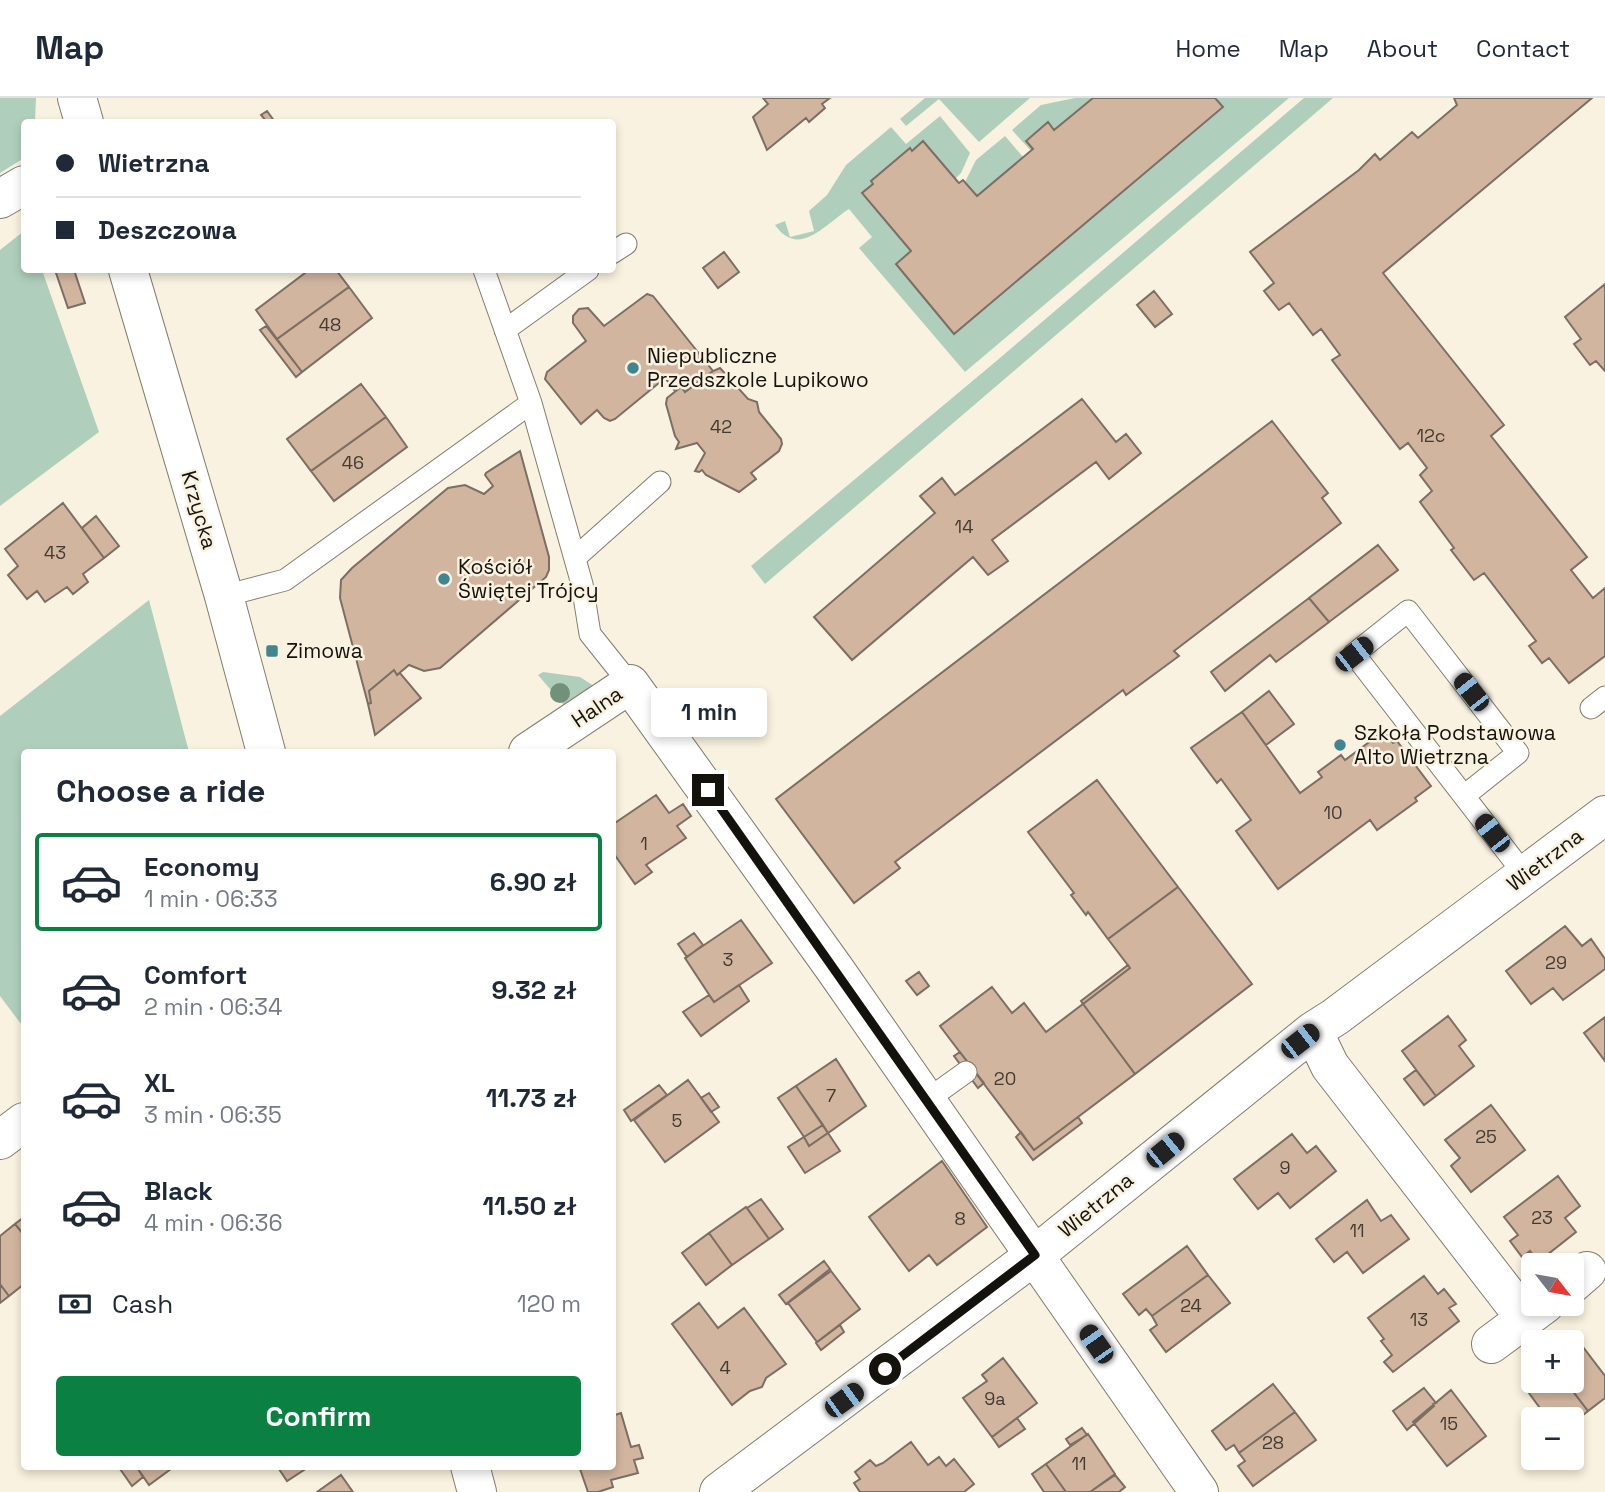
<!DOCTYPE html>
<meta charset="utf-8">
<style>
:root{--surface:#fff;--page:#f6f6f7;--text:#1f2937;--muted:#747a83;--line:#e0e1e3;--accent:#0b8043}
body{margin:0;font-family:"Space Grotesk",sans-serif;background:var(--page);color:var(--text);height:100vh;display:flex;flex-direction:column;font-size:26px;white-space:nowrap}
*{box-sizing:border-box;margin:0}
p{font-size:23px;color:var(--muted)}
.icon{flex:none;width:38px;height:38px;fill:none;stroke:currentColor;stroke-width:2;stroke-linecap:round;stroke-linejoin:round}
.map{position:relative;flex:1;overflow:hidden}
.drawer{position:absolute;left:21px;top:651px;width:595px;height:721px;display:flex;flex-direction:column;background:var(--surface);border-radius:7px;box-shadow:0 4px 10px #0003}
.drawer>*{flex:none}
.hud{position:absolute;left:21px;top:21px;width:595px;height:154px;border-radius:7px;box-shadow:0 4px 10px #0003;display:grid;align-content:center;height:154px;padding:0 35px;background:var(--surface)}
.needle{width:46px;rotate:121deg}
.buttons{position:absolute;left:1521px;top:1155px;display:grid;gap:14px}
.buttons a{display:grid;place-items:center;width:63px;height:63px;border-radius:7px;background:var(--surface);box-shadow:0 4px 10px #0003;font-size:35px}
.end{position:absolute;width:32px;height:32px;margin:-16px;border:9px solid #14120c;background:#fff;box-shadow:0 0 0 4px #fff}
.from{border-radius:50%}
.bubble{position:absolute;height:49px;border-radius:7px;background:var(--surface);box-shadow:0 4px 10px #0003;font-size:23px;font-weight:800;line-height:49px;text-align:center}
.car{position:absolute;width:21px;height:42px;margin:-21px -10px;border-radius:9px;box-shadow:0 0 5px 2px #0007;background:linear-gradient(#222 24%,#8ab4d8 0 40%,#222 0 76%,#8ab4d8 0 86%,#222 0)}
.hud b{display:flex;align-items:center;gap:24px;height:66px;font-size:26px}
.hud b+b{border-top:2px solid var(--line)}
.hud i{width:18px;height:18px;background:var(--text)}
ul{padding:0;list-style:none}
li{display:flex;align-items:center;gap:21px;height:98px;margin:0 14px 10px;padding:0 21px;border:4px solid transparent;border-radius:7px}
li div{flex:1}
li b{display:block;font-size:26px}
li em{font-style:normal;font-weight:800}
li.selected{border-color:var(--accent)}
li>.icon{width:63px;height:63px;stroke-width:1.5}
h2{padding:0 35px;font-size:32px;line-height:84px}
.pay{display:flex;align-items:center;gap:18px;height:77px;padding:0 35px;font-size:26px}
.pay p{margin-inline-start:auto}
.primary-button{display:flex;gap:14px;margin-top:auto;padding:14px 35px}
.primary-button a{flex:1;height:80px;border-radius:7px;background:var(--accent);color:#fff;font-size:28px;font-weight:800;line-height:80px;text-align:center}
header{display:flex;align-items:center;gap:42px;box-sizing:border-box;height:98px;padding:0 35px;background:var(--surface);border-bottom:2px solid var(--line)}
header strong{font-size:33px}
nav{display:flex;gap:38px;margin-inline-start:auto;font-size:24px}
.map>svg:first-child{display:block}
</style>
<header>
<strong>Map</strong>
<nav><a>Home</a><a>Map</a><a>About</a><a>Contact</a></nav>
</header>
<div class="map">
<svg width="1605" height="1394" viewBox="0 0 1605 1394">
<rect width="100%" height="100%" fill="#f9f2e0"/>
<path fill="#afcfbc" d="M0 0H36L35 24H24V60L0 75Z
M925 0H1030L979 44 939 1 906 28 900 21Z
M1075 0H1093L1054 32 1047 25 1026 42 1033 51 1031 53 1012 32 1041 7Z
M1215 0H1289L965 274 859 150 872 139 849 111C825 126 799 161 775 127L785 123 790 139 814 133 809 113 827 97 846 67 891 29 906 46 940 18 970 55 961 75 955 81 923 44 912 53 910 50 871 83 873 86 863 95 911 153 896 167 954 235 1222 8Z
M1304 0H1333L765 486 751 468 994 265Z
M1005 38 1023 59 977 98 965 84 976 62Z
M24 133V172H42L99 334 0 408V152Z
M149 502 189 654H24V930L0 898V618Z
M543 574 580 579 597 590 568 612 538 577Z"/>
<path fill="#d1b59f" stroke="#7c6e63" stroke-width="2" d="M763 0H830L822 6 825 10 809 24 806 20 767 52 753 19 768 6Z
M1093 0H1215L1223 9 954 236 896 166 911 153 862 95 873 86 871 83 910 50 912 53 923 43 958 84 959 85 963 82 977 98 1033 51 1026 43 1048 24 1054 32Z
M1454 0H1592L1383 175 1504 327 1491 338 1587 459 1571 472 1593 500 1605 490V558L1569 585 1549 560 1542 565 1529 548 1536 543 1484 475 1474 482 1451 452 1454 450 1420 404 1432 393 1420 377 1427 370 1408 345 1400 351 1332 262 1340 257 1321 231 1313 237 1289 205 1279 212 1264 193 1274 185 1250 154 1359 72 1375 56 1380 62 1412 34 1418 40 1457 7Z
M267 13 275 24H267L261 17Z
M724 154 739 174 718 190 703 170Z
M55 172H74L85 205 68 210Z
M309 172H336L349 189 277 241 256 212Z
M1605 186V273L1596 263 1590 267 1574 246 1581 241 1565 219Z
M349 189 372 220 302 274 277 241Z
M1154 193 1172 216 1155 229 1137 207Z
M647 196 653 198 713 273 685 294 681 289 675 293 665 280 615 321 610 323 604 320 597 312 581 326 545 281 547 274 586 243 573 225V218L579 211 588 210 604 228Z
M266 228 302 274 296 279 260 232Z
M720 270 748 301 757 304 759 314 781 341 782 346 779 353 751 375 756 381 739 394 706 377 702 372 699 374 695 373 705 355 697 345 676 351 679 344 675 338 666 306 667 300 681 289 685 294 713 273Z
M361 286 386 319 311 373 287 341Z
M1082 301 1116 344 1126 336 1141 355 1109 381 1096 364 992 442 1008 463 988 477 973 459 852 562 814 519 935 415 920 398 942 380 955 397Z
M386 319 407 349 334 403 311 373Z
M1272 323 1328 395 1322 400 1341 425 1174 553 1179 558 1126 597 1123 592 895 764 900 770 854 805 776 701Z
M520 353 549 459V472L546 479 440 570 424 573 409 567 397 577 394 572 369 593 371 605 368 606 340 500 341 482 352 470 448 390 465 387 484 396 493 388 485 377 486 375Z
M63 405 104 460 83 476 88 484 73 496 67 489 45 504 37 493 27 501 8 477 18 468 5 451Z
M96 418 119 448 104 460 82 430Z
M1378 447 1398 472 1329 524 1309 500Z
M1309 500 1329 524 1276 564 1270 557 1225 593 1211 574Z
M394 572 397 577 400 575 421 600 375 637 368 606 371 605 369 593Z
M1269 593 1294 626 1266 647 1242 614Z
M1242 614 1300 695 1322 679 1318 674 1341 657 1345 662 1384 633 1393 645 1397 643 1431 688 1415 700 1417 703 1377 732 1370 722 1278 791 1236 733 1251 722 1221 681 1217 685 1191 650Z
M1097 682 1178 789 1108 841 1088 814 1086 817 1071 797 1074 795 1028 734Z
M656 697 669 715 683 706 691 718 677 728 686 740 646 767 652 774 635 786 612 753V727Z
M1178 789 1252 886 1135 976 1083 906 1130 870 1108 841Z
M741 822 772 865 714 904 685 860Z
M1565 828 1582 848 1591 841 1605 861V871L1563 902 1553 890 1531 906 1506 873Z
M694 835 703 847 687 859 678 846Z
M1128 867 1130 870 1083 906 1081 903Z
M919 874 929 888 917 897 906 883Z
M739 887 749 903 701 938 683 914 709 897 714 904Z
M992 889 1012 915 1024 905 1046 934 1083 906 1135 976 1034 1052 940 928Z
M1448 918 1466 942 1459 948 1474 968 1436 998 1402 953Z
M1605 919V963L1584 935Z
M960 954 984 985 978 990 954 958Z
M836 961 866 1008 828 1035 796 988Z
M1416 972 1436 998 1424 1007 1404 981Z
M688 982 719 1024 665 1064 634 1022Z
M659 987 667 997 631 1023 624 1012Z
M796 988 823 1027 804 1039 778 1000Z
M709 995 719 1009 711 1014 701 1000Z
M1491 1007 1525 1052 1471 1094 1451 1068 1460 1060 1445 1042Z
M1078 1019 1082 1025 1033 1062 1016 1039 1021 1034 1034 1052Z
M823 1027 828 1035 809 1048 804 1039Z
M828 1035 840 1053 805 1075 788 1049 804 1039 809 1048Z
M1292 1036 1307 1055 1316 1048 1336 1073 1290 1110 1278 1095 1258 1111 1234 1081Z
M942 1063 987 1129 937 1167 929 1157 909 1173 869 1119Z
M1558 1078 1580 1108 1565 1120 1576 1134 1538 1164 1530 1153 1522 1159 1510 1143 1518 1137 1504 1119Z
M761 1101 783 1131 769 1141 747 1110Z
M1367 1102 1381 1123 1391 1117 1409 1141 1363 1175 1347 1154 1334 1164 1316 1141Z
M746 1109 769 1141 732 1167 709 1135Z
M24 1119V1137L15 1126Z
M15 1126 24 1137V1186L9 1198 0 1186V1138Z
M709 1135 732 1167 706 1187 682 1155Z
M1187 1148 1208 1177 1152 1218 1146 1211 1139 1217 1123 1196Z
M824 1163 830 1171 786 1206 779 1197Z
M831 1173 860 1211 817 1244 788 1205Z
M1208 1177 1230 1205 1166 1254 1150 1232 1157 1227 1152 1218Z
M1424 1178 1438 1196 1444 1191 1456 1206 1449 1210 1459 1223 1393 1274 1384 1264 1392 1257 1381 1243 1384 1241 1368 1220Z
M0 1186 9 1198 0 1205Z
M699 1205 718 1230 744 1210 786 1266 766 1280 762 1289 750 1293 732 1307 672 1226Z
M840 1227 844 1234 821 1252 816 1245Z
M1580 1245 1605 1278V1300L1588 1313 1565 1283H1572V1251Z
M1003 1260 1037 1305 992 1339 963 1300 987 1283 982 1277Z
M1533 1280V1283H1565L1588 1313 1572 1326V1321H1548L1523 1287Z
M1273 1286 1295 1314 1239 1355 1234 1347 1226 1352 1212 1333Z
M1424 1290 1436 1305 1433 1306 1434 1308 1407 1332 1393 1313Z
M1451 1292 1486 1338 1447 1368 1413 1324Z
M1295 1314 1316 1342 1253 1388 1238 1368 1245 1363 1239 1355Z
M621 1315 631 1349 639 1347 643 1360 634 1362 638 1375 611 1382 613 1389 598 1394H588L579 1368H612V1318Z
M1017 1320 1025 1331 999 1349 992 1339Z
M1082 1330 1087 1337 1070 1347 1066 1341Z
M1088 1336 1115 1376 1090 1394H1066L1046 1366Z
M911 1344 928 1367 939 1359 946 1368 954 1361 974 1386 964 1394H860L854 1385 860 1381 855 1374 870 1362 876 1368 883 1365Z
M1046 1366 1066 1394H1044L1032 1376Z
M118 1368H136L143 1379 132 1388Z
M136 1368H175L149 1387Z
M277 1368H310L287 1383Z
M341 1377 353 1394H317Z
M1115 1377 1125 1389 1119 1394H1090Z"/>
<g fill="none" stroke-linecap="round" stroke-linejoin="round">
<g stroke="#827c6c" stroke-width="23">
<path id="lane" d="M612 155 626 146
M484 172 531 305
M505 232 588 172
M575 460 660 384
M224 498 285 482 531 305 582 486 590 536 630 586
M1591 610 1605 599
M1464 698 1518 655 1408 513 1354 556 1525 777
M927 1002 966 974"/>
</g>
<g stroke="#827c6c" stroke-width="40">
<path id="street" d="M0 101 24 87
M528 654 630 586 834 870 1199 1394
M1313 933 1330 968 1525 1220
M1572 1186 1587 1173
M1491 1246 1545 1206
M719 1394 1035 1157 1313 933 1335 919 1605 717"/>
</g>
<g stroke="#827c6c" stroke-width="40">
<path id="secondary" d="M77 0 84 24
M128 172 224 498 266 654
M0 1042 24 1024
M470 1368 477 1394"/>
</g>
<use href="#lane" stroke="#fff" stroke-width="21"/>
<use href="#street" stroke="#fff" stroke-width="38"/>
<use href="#secondary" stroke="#fff" stroke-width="38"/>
</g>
<circle fill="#72917b" cx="560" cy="595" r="10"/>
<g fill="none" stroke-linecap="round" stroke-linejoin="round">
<path stroke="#14120c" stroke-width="9" d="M708 692 1035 1157 885 1271"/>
</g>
<g fill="#408690" stroke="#f9f2e0" stroke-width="2.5">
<circle cx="633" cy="270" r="7"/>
<circle cx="444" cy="481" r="7"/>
<rect x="265" y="546" width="14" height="14" rx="3.5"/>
<circle cx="1340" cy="647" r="7"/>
</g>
<g text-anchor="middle" stroke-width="5" stroke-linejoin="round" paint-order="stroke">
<g font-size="18" fill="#433b31">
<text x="330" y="233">48</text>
<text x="721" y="335">42</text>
<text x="1431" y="344">12c</text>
<text x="353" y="371">46</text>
<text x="964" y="435">14</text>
<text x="55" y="461">43</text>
<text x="1333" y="721">10</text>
<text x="644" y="752">1</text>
<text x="728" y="868">3</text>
<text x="1556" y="871">29</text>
<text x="1005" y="987">20</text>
<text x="831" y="1004">7</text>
<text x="677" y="1029">5</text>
<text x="1486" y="1045">25</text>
<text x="1285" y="1076">9</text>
<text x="1542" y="1126">23</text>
<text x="960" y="1127">8</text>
<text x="1357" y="1139">11</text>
<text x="1191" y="1214">24</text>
<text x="1419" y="1228">13</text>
<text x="725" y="1276">4</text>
<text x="995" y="1307">9a</text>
<text x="1449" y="1332">15</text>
<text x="1273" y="1351">28</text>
<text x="1079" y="1372">11</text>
</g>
<g font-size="21" fill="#14120c" stroke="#f9f2e0" text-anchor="start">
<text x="647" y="265">Niepubliczne<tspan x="647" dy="24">Przedszkole Lupikowo</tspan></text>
<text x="458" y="476">Kościół<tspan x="458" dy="24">Świętej Trójcy</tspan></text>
<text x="286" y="560">Zimowa</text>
<text x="1354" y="642">Szkoła Podstawowa<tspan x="1354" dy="24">Alto Wietrzna</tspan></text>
</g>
<g font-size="21" fill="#14120c" stroke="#f9f2e0">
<text transform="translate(199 412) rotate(74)" y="7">Krzycka</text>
<text transform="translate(597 609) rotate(-34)" y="7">Halna</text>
<text transform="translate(1545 762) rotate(-37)" y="7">Wietrzna</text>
<text transform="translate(1096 1107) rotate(-39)" y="7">Wietrzna</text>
</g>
</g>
</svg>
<div class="buttons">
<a><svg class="needle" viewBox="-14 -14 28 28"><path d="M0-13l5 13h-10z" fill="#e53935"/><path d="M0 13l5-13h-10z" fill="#747a83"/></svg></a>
<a>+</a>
<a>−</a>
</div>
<i class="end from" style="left:885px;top:1271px"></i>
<i class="end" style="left:708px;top:692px"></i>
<div class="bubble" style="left:651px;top:590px;width:116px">1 min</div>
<i class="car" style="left:1354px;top:556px;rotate:52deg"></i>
<i class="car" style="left:1471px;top:594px;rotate:322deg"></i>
<i class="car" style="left:1492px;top:735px;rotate:322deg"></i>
<i class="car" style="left:1300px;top:943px;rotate:52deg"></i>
<i class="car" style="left:1165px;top:1052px;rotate:51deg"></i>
<i class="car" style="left:1096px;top:1246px;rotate:325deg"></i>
<i class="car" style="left:844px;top:1302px;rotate:54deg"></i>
<div class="hud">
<b><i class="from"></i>Wietrzna</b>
<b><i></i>Deszczowa</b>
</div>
<section class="drawer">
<h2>Choose a ride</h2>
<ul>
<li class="selected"><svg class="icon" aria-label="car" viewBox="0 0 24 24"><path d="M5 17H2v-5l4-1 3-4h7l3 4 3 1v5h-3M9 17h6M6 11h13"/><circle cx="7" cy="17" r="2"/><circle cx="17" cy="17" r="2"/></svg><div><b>Economy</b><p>1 min · 06:33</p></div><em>6.90 zł</em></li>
<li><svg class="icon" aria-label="car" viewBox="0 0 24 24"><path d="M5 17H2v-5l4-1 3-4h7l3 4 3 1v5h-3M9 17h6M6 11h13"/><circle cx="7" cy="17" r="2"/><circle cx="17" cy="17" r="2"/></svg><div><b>Comfort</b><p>2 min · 06:34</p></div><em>9.32 zł</em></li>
<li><svg class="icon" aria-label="car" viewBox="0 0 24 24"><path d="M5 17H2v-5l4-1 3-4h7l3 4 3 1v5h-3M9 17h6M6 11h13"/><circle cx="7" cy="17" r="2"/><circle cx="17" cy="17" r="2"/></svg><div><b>XL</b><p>3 min · 06:35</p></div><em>11.73 zł</em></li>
<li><svg class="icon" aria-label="car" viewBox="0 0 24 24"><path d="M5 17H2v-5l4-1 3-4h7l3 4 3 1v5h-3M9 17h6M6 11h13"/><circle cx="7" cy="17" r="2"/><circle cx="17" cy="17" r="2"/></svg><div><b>Black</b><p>4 min · 06:36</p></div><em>11.50 zł</em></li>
</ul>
<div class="pay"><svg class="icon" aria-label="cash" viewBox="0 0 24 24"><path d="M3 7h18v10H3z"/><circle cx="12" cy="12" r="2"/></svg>Cash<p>120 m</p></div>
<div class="primary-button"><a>Confirm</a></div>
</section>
</div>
